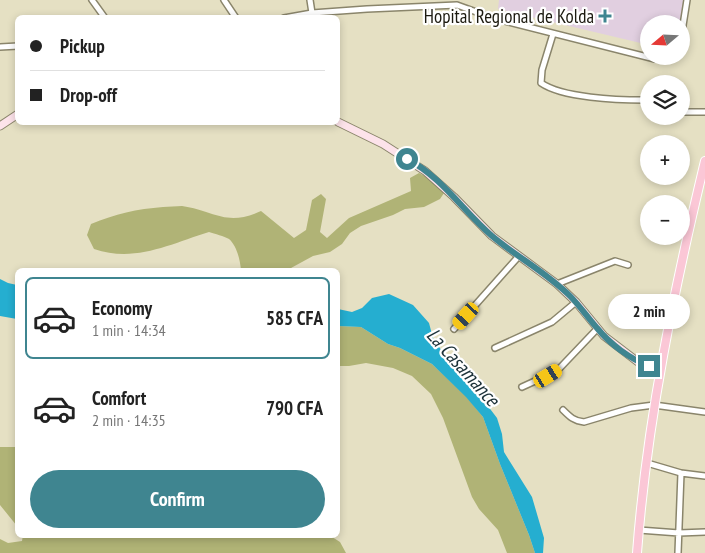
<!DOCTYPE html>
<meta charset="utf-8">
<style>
:root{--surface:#fff;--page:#f2f2f2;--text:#222;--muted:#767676;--line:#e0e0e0;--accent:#3f8590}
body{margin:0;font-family:"PT Sans Narrow",sans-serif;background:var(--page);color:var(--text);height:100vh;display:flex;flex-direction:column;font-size:19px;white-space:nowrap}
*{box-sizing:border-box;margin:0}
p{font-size:16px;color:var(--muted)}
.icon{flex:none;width:28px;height:28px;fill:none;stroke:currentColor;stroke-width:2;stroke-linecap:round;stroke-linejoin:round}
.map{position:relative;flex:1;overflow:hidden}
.sheet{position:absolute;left:15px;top:268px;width:325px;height:270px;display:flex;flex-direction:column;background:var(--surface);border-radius:8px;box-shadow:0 2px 8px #0003}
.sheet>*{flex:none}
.hud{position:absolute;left:15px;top:15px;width:325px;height:110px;border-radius:8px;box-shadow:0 2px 8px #0003;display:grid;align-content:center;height:110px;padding:0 15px;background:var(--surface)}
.needle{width:32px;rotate:251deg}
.buttons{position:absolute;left:640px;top:15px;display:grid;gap:10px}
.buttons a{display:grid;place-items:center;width:50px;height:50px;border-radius:50%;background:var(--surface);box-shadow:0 2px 8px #0003;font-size:25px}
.end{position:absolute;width:22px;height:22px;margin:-11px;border:6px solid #3f8590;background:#fff;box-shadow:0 0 0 2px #fff}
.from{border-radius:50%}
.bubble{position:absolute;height:35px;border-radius:18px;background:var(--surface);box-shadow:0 2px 8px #0003;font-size:16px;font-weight:700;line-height:35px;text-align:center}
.car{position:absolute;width:15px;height:30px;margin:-15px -8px;border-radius:6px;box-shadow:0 0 4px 1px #0007;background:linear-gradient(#f5c518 24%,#345 0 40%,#f5c518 0 76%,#345 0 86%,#f5c518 0)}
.hud b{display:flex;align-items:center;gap:18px;height:48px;font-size:19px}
.hud b+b{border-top:1px solid var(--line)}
.hud i{width:12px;height:12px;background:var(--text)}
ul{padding:9px 0 0;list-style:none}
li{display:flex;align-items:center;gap:15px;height:82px;margin:0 10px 8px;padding:0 5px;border:2px solid transparent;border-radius:8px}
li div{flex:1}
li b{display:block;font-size:19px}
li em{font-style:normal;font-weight:700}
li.selected{border-color:var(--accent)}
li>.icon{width:45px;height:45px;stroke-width:1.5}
.button{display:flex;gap:10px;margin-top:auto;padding:10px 15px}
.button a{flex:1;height:58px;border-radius:30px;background:var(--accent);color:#fff;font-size:20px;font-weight:700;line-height:58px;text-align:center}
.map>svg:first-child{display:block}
</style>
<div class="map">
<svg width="705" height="553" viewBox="0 0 705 553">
<rect width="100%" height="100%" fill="#e5e0c3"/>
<path fill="#e1cfe0" d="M499 0H685L680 24H649V45L498 9Z"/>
<path fill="#b0b376" d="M419 173 430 179 444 193 440 199 424 207 405 209 393 215 361 226 350 233 342 244 330 252 313 256 291 268 282 270H241C240 260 237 246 229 239 224 236 215 234 209 232 170 244 135 263 94 249L87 235 91 224C115 214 137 209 163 207 169 207 176 206 182 206 215 211 226 227 261 211L294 238 306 230 312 200 321 194 326 199 320 232 327 238 349 218 411 191 410 178Z
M338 326 361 327 388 344 400 348 432 364 466 396 483 417 500 464 529 535 535 553H507L498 530 479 509 472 497 443 418 431 394 412 376 393 368 366 363 349 366H338Z
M0 447H17V526L0 505Z
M23 535H329L340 542 346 553H0V539L8 543 22 541Z"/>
<path fill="#25aed0" d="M0 279 8 283 17 285V319L0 316Z
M389 294 413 305 429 323 433 338 450 363 459 368 497 418 502 434 504 452 532 497 544 538 543 553H535L529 535 500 464 483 417 466 397 432 364 400 348 388 344 361 327 338 326V309L352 312 362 308 372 298Z"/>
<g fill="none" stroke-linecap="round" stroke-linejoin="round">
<g stroke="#8a856b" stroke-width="8">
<path id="street" d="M92 0 105 18
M224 0 236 18
M284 18 312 13 367 9 457 5 493 18 655 59 671 56
M309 18 312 13 310 0
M553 34 542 70 541 83C563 98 617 100 644 100L649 102
M681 38 687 0
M0 47 18 46
M681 112H705
M557 284 615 261 628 265
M454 329 519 256
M495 348 552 322 576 302
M522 387 557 371 597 329
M563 410C570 417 574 421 584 422L631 408 654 405 705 412
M647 463 681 473 705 476
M639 530 679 533 705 532
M678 553 681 473"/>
</g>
<g stroke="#8a856b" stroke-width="9">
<path id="secondary" d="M338 122 383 144 425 171 454 197 492 236 557 284 576 302 604 336 638 362 659 370
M0 126 18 114"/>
</g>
<g stroke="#fff" stroke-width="10">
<path id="primary" d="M637 553C647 420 674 290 705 161"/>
</g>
<use href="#street" stroke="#fff" stroke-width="5"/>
<use href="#secondary" stroke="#fde3ea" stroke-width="7"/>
<use href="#primary" stroke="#fbc7d6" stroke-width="8"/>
</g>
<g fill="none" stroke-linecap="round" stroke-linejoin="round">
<path stroke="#3f8590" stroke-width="6" d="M407 159C442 177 463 211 492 236 517 257 547 273 570 296 580 306 588 318 597 328 610 344 630 359 649 366"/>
</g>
<path fill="#3f8590" stroke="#fff" stroke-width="2" d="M602.5 8.5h5v5h5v5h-5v5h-5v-5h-5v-5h5z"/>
<g text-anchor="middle" stroke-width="4.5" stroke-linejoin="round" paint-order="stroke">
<g font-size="19" fill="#1c1a10" stroke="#fff" text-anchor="end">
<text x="594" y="23">Hopital Regional de Kolda</text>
</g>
<g font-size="20" font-style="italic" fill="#1b3037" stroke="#fff">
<text transform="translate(463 367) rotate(48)" y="7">La Casamance</text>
</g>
</g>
</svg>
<div class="buttons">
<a><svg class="needle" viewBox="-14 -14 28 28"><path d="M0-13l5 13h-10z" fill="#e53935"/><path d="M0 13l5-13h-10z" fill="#767676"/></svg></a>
<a><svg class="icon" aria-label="layers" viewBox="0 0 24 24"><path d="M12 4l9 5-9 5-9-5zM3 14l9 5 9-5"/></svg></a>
<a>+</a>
<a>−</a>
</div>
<i class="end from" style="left:407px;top:159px"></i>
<i class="end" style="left:649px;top:366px"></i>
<div class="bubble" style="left:608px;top:294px;width:82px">2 min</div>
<i class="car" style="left:466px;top:316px;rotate:222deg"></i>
<i class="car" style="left:548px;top:376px;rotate:59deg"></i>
<div class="hud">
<b><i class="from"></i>Pickup</b>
<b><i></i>Drop-off</b>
</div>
<section class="sheet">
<ul>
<li class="selected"><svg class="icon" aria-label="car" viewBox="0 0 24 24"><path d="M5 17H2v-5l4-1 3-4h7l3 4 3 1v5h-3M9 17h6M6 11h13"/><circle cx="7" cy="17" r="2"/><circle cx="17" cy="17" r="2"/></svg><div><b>Economy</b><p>1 min · 14:34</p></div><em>585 CFA</em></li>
<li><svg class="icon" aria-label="car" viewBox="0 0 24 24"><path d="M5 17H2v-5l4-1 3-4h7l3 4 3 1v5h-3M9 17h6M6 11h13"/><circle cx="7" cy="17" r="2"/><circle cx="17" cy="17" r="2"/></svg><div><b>Comfort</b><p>2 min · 14:35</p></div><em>790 CFA</em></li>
</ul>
<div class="button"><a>Confirm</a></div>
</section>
</div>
